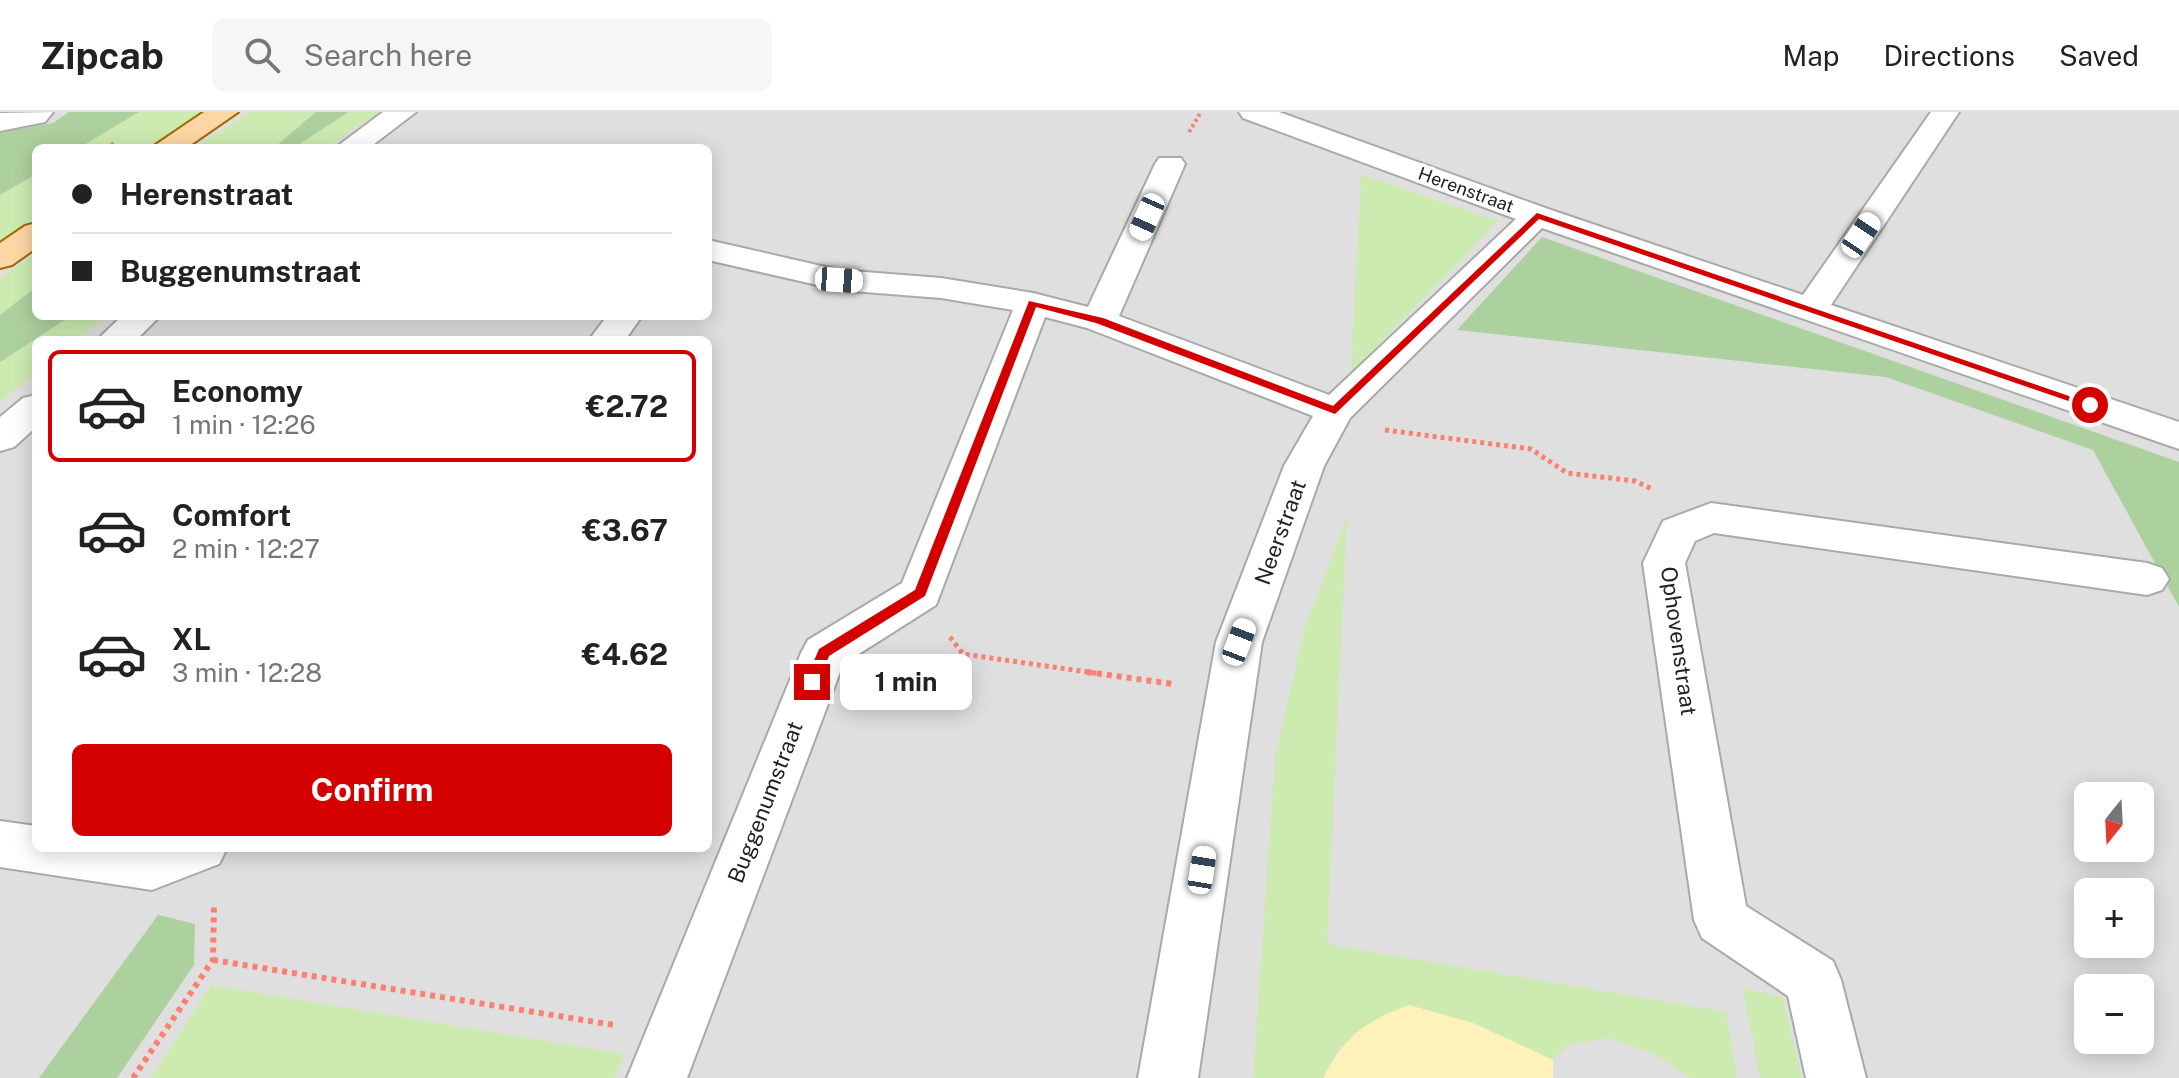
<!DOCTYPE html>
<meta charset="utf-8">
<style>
:root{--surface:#fff;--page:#f6f6f6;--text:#222;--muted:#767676;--line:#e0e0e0;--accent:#d40000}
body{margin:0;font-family:"Public Sans",sans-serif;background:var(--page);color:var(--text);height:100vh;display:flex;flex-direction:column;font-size:30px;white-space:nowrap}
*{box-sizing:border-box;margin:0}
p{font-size:26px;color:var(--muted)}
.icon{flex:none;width:44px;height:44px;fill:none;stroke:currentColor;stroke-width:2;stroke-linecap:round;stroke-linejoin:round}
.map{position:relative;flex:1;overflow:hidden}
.drawer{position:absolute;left:32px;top:224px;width:680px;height:516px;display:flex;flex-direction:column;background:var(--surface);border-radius:12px;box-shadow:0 4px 20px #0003}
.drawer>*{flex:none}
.guide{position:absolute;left:32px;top:32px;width:680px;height:176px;border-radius:12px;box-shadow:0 4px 20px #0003;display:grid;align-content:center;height:176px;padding:0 40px;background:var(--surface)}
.needle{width:52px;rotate:198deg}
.buttons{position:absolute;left:2074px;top:670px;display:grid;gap:16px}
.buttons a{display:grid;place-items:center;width:80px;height:80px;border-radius:12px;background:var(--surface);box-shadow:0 4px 20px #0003;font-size:40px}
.end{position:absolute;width:36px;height:36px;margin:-18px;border:10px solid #d40000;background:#fff;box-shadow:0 0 0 4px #fff}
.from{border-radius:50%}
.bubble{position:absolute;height:56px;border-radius:12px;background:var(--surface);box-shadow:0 4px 20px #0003;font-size:26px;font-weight:700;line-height:56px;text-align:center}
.car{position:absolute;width:24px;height:48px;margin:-24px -12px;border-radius:10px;box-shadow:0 0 6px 2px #0007;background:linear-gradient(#fff 24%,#345 0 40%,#fff 0 76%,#345 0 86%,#fff 0)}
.guide b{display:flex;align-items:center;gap:28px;height:76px;font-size:30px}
.guide b+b{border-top:2px solid var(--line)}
.guide i{width:20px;height:20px;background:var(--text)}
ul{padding:14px 0 0;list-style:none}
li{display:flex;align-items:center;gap:24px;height:112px;margin:0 16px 12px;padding:0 24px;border:4px solid transparent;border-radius:12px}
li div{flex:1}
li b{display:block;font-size:30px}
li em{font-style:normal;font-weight:700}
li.current{border-color:var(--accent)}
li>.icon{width:72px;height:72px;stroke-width:1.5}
.action{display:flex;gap:16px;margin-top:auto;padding:16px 40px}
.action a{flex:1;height:92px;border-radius:12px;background:var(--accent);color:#fff;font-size:32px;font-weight:700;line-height:92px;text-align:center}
header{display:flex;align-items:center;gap:48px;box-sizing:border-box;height:112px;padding:0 40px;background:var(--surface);border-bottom:2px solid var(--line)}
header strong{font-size:38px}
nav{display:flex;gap:44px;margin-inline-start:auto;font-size:28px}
.search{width:560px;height:72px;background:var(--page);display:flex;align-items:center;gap:20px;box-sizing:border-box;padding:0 28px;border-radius:12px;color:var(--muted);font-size:30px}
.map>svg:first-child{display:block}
</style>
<header>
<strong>Zipcab</strong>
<div class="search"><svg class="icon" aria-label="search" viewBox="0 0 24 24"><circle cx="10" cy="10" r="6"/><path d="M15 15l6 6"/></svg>Search here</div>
<nav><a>Map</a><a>Directions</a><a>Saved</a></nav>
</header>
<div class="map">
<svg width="2179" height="966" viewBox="0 0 2179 966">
<rect width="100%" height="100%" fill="#f2efe9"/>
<path fill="#e0dfdf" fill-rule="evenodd" d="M0 0H2179V966H0ZM36 36H708V204H36ZM36 228H708V736H36ZM2088 684H2140V736H2088ZM2088 780H2140V832H2088ZM2088 876H2140V928H2088Z"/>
<path fill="#cdebb0" d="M139 0H205L146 36H79Z
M250 0H316L278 32 295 34 349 0H379L327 36H195Z
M36 62V107L0 130V83Z
M1361 62 1498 109 1351 261Z
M36 141V175L0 203V166Z
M71 204H107L77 228H36V261L0 290V250Z
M1347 404 1327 832 1726 900 1737 966H1690L1654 942 1608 926 1568 933 1553 948 1473 911 1339 935 1323 966H1253L1275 646 1304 518Z
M211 873 625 942 615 966H151Z
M1743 876 1783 885 1802 966H1760Z"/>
<path fill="#add19e" d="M69 0H139L79 36H36V62L0 83V21L53 11Z
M316 0H349L296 34 277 33Z
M1542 125 2179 350V495L2093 338 1886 265 1457 218Z
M36 175V204H71L0 250V203Z
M158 803 195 812 194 853 117 966H39Z"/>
<path fill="#fff1ba" d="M1409 893 1473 911 1553 948V966H1323C1345 924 1364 910 1409 893Z"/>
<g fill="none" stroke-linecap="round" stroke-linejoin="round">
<g stroke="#a9a9a9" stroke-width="4">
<path id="street" d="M53 0 45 10 0 19V1Z
M383 0H416L369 36H335Z
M1239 0H1279L1548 97 1803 183 1931 0H1959L1831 193 2179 310V337L1542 116 1350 306 1324 354 1262 530 1198 966H1138L1216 530 1284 354 1313 304 1087 216 1045 205 936 493 843 552 687 966H627L801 541 808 528 902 471 1013 198 941 186 839 178 708 148V128L839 158 941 166 1033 181 1088 195 1155 52 1159 46H1181L1185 52 1119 204 1329 283 1516 107 1243 6Z
M122 204H160L136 228H97Z
M607 204H642L625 228H589Z
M36 283V315L14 335 0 339V305L23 286Z
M1711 391 2147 451 2162 456 2169 467 2162 478 2147 483 1714 421 1695 429 1685 451 1746 794 1833 849 1841 868 1866 966H1806L1788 884 1702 826 1694 808 1643 451 1663 409Z
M0 709 36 714V736H227L219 752 152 778 0 755Z"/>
</g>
<g stroke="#a06b00" stroke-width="4">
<path id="primary" d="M204 0H238L186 36H151Z
M36 111V136L12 153 0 156V131L25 114Z"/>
</g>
<path stroke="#fa8072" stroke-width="4" stroke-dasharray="3 3" stroke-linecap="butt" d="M1189 20 1201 0
M106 36 116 30"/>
<path stroke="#fa8072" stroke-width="5" stroke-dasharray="4 4" stroke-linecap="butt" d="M1385 318 1531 337 1567 361 1635 369 1652 377
M950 525 963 542 1101 562"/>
<path stroke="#fa8072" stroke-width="6" stroke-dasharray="5 5" stroke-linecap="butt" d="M1087 560 1173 572
M213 848 614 913
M133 966 213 848 214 791"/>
<use href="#street" fill="#fff" fill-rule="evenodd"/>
<use href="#primary" fill="#fcd6a4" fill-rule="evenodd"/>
</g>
<path fill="#d40000" d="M1537 101 2095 293 2086 295 1539 107 1335 302 1096 211 1036 195 925 484 829 544 817 574H808L805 570 819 537 915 478 1029 189 1103 206 1333 294Z"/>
<g text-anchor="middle" stroke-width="7" stroke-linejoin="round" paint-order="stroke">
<g font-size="18" fill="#222" stroke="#fff">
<text transform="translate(1466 78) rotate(20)" y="6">Herenstraat</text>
</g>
<g font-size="22" fill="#222" stroke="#fff">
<text transform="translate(1280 420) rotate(-70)" y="8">Neerstraat</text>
<text transform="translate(1679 529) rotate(82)" y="8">Ophovenstraat</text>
<text transform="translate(765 690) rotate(-69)" y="8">Buggenumstraat</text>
</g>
</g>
</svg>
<div class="buttons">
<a><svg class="needle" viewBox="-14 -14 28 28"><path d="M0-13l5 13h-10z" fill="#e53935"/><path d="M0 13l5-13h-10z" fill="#767676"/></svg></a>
<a>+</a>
<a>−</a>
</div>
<i class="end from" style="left:2090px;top:293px"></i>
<i class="end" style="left:812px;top:570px"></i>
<div class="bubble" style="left:840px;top:542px;width:132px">1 min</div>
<i class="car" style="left:1147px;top:105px;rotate:204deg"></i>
<i class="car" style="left:1861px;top:123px;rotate:34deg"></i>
<i class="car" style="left:839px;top:168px;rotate:94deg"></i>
<i class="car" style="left:1239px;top:530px;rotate:21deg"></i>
<i class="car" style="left:1202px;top:758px;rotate:9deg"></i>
<div class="guide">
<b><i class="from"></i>Herenstraat</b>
<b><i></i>Buggenumstraat</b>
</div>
<section class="drawer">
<ul>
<li class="current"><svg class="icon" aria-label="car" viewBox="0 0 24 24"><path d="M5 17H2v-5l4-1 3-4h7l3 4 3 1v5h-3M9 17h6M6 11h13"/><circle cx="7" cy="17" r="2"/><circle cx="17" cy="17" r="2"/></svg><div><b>Economy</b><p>1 min · 12:26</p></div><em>€2.72</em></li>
<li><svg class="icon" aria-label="car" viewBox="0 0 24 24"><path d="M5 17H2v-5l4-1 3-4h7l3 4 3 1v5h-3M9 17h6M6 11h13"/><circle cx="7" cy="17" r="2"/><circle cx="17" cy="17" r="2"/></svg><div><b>Comfort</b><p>2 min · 12:27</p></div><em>€3.67</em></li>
<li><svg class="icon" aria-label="car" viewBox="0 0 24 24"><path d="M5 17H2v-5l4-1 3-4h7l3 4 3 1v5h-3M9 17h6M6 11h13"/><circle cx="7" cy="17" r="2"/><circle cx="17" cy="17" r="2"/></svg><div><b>XL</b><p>3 min · 12:28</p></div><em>€4.62</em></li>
</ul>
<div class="action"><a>Confirm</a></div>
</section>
</div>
